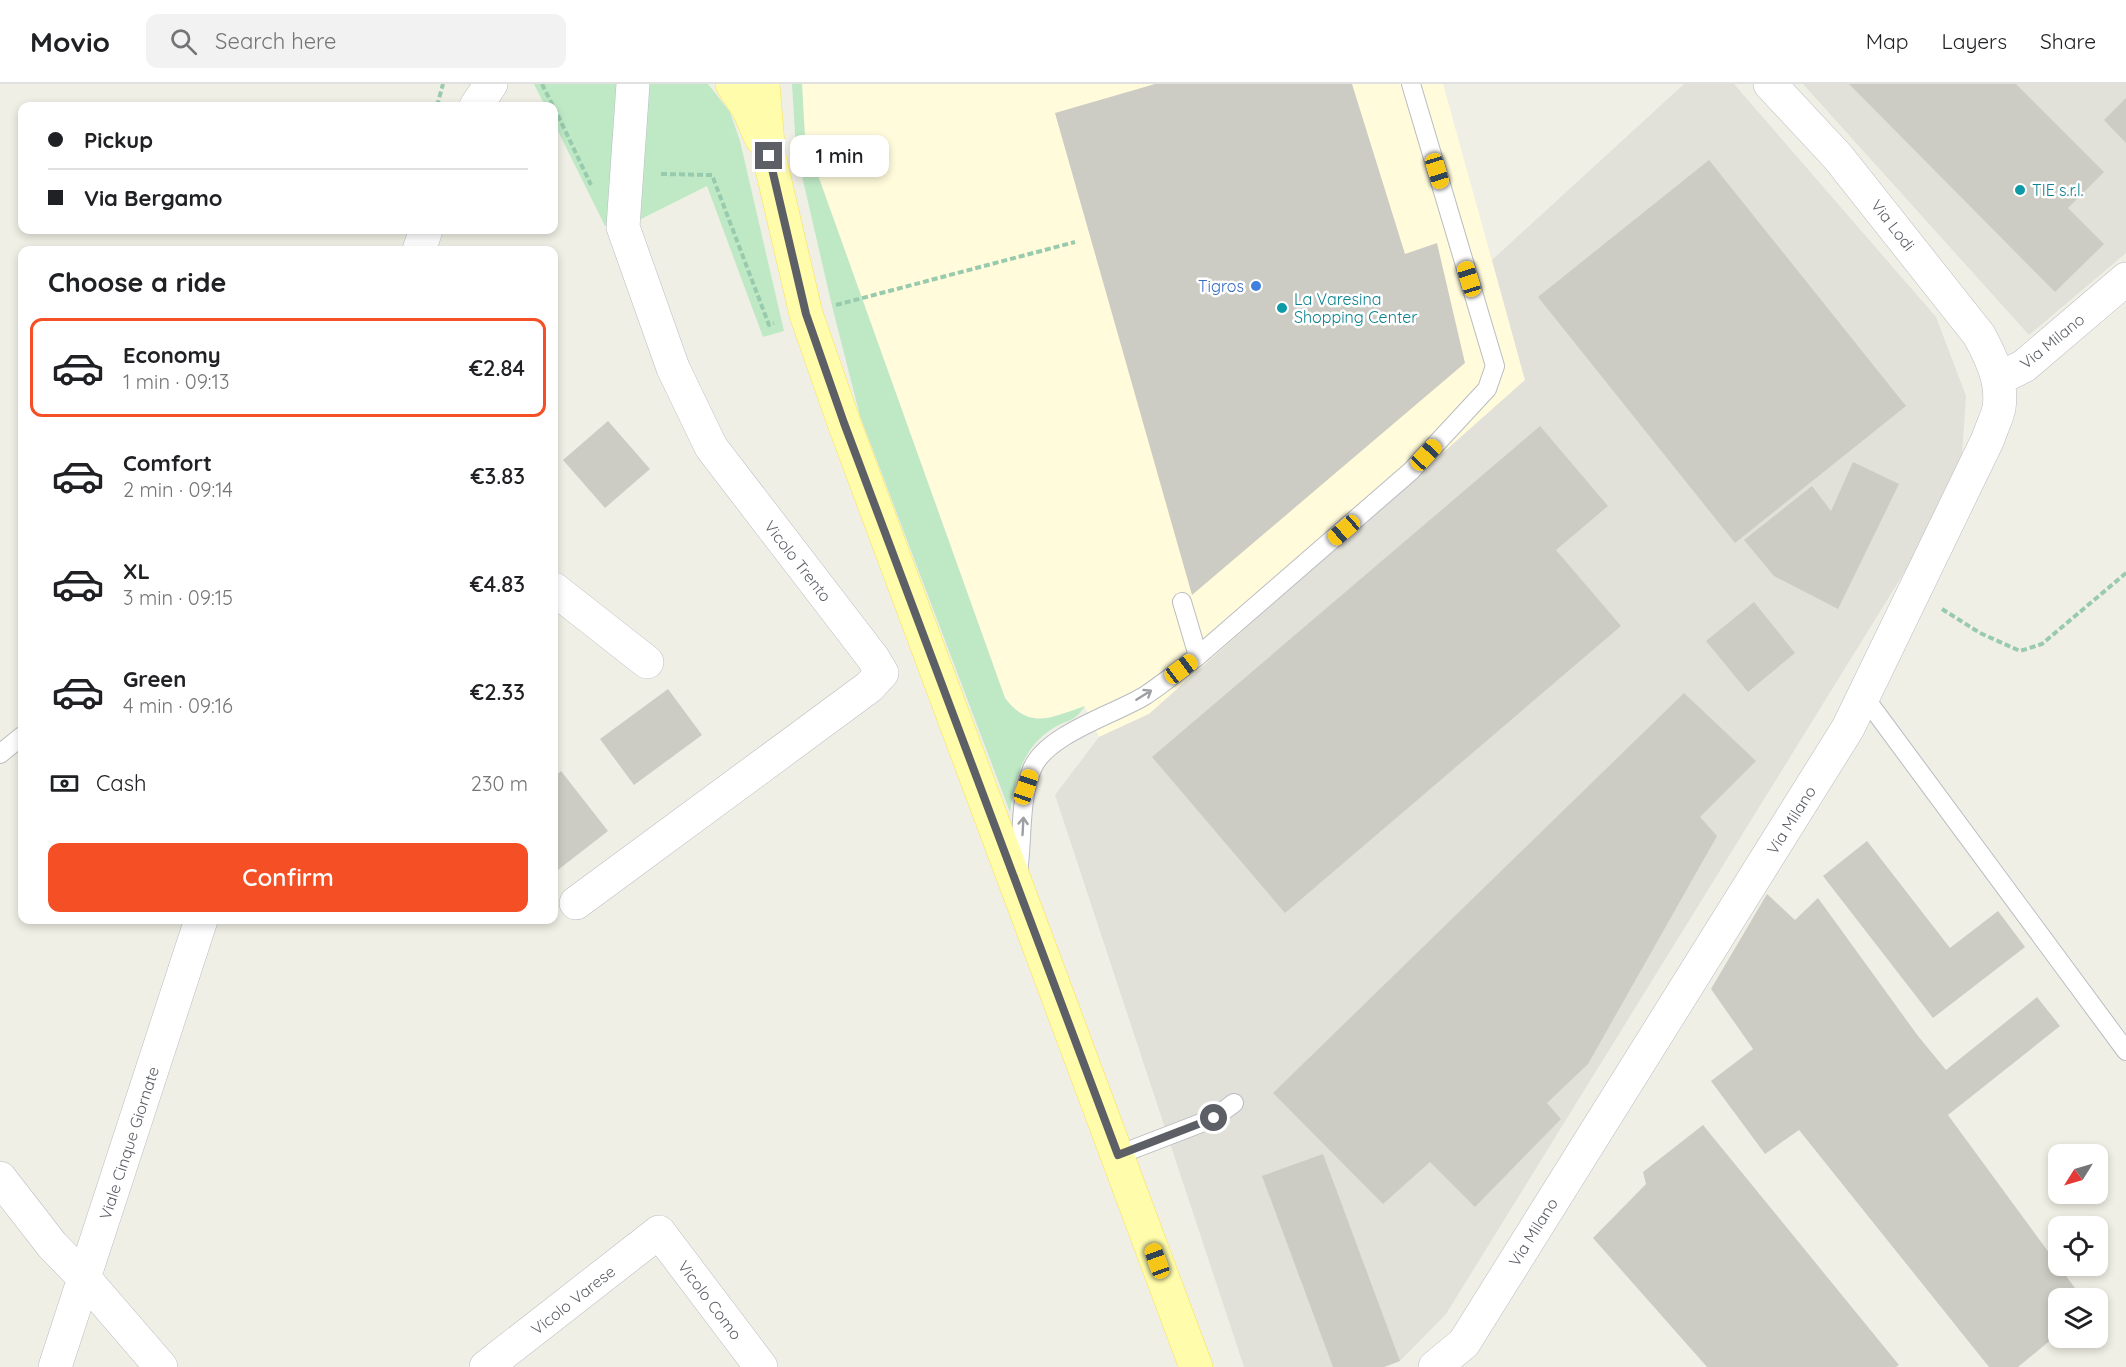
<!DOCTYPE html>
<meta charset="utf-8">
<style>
:root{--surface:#fff;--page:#f2f2f2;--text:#202124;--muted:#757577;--line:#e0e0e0;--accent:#f55025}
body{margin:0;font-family:Quicksand,sans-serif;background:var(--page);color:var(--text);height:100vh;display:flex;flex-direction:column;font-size:22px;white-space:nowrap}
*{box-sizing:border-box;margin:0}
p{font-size:20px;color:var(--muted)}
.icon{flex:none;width:33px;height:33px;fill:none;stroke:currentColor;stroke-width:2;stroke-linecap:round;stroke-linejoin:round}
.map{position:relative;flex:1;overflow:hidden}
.side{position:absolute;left:18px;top:162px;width:540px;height:678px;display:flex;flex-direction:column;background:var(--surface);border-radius:12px;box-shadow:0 3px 9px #0003}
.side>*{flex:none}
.top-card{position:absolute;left:18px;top:18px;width:540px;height:132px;border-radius:12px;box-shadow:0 3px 9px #0003;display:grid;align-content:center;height:132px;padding:0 30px;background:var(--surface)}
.needle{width:39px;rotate:233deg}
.buttons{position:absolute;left:2048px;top:1060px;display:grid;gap:12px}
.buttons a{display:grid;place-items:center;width:60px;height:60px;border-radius:12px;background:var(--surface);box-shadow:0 3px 9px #0003;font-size:30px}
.end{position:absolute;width:27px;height:27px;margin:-14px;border:8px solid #5c5f66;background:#fff;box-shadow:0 0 0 3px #fff}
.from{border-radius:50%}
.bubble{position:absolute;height:42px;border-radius:12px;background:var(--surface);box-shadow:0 3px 9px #0003;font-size:20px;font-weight:600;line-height:42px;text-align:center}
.car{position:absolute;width:18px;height:36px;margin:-18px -9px;border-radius:8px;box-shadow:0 0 4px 2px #0007;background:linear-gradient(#f5c518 24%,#345 0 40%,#f5c518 0 76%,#345 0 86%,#f5c518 0)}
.top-card b{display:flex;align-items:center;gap:21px;height:57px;font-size:22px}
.top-card b+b{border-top:2px solid var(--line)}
.top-card i{width:15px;height:15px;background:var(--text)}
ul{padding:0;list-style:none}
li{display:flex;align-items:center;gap:18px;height:99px;margin:0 12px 9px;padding:0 18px;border:3px solid transparent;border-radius:12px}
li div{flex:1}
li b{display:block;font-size:22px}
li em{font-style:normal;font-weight:600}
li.selected{border-color:var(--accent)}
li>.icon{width:54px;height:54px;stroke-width:1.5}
h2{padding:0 30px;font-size:27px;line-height:72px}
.pay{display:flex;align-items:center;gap:15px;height:66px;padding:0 30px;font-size:22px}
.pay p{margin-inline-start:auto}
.cta{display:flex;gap:12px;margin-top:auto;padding:12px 30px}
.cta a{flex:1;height:69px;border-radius:12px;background:var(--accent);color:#fff;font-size:24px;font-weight:600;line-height:69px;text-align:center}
header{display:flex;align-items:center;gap:36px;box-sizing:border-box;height:84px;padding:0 30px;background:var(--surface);border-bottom:2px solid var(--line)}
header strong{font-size:28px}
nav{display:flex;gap:33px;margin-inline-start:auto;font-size:21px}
.search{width:420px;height:54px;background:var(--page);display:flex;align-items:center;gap:15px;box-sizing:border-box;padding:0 21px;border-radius:12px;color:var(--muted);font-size:22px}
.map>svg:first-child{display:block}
</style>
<header>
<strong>Movio</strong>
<div class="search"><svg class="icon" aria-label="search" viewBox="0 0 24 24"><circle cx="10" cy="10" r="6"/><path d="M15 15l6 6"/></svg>Search here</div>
<nav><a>Map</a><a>Layers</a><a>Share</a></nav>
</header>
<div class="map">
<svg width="2126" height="1283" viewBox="0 0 2126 1283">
<rect width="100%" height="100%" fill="#f0efe5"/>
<path fill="#fffbdb" d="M802 0H1443L1525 296 1149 630 1099 653 1085 623 1044 635 1029 634 1015 627 1005 614 805 55Z"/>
<path fill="#e1e0d9" d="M1684 0H1734L1936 233 1966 312 1960 398 1446 1230 1400 1277 1384 1283H1244L1055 711 1099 653 1149 630 1525 296 1492 176Z
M1803 0H2126V169L2029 251Z"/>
<path fill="#bfe9c5" d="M534 0H616L612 142H605L554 39V22H545Z
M650 0H708L730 28 740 57 784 247 763 253 707 102 637 137Z
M792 0H802L805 55 1005 614C1030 647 1052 633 1085 622 1073 639 1071 634 1055 643 1023 662 1015 694 1010 728L860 332 832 222 796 66Z"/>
<path fill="#cdccc4" d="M1155 0H1352L1405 170 1437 159 1465 279 1192 511 1055 29Z
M1849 0H2016L2104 88 2068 124 2104 160 2055 208Z
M2126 14V59L2104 36Z
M1709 76 1906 322 1735 459 1538 213Z
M608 337 650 385 605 424 563 376Z
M1540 342 1608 422 1556 466 1621 542 1285 829 1152 673Z
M1853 378 1899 400 1838 525 1774 492 1744 456 1812 402 1831 427Z
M1754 518 1795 569 1748 608 1706 557Z
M668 605 702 651 634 701 600 655Z
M1684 609 1756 677 1700 733 1717 752 1588 980 1547 1019 1561 1035 1475 1123 1430 1078 1383 1120 1273 1009Z
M561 687 608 747 554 789V693Z
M1867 757 1950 864 1998 827 2025 863 1933 934 1823 792Z
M1767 810 1795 836 1818 814 1918 952 1946 986 2037 913 2060 942 1948 1031 2083 1215H2058V1250L2018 1283H1989L1799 1046 1765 1070 1711 997 1753 965 1711 905Z
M1703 1041 1899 1281 1896 1283H1707L1593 1154 1646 1100 1643 1088Z
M1323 1070 1400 1277 1384 1283H1333L1262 1092Z"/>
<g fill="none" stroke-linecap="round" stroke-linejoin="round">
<g stroke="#b9bcc1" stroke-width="20">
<path id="lane" d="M1198 572 1411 387 1487 305 1495 282 1411 0
M1863 611 2126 967
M0 670 22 652
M1018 789C1023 755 1019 717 1032 685 1046 650 1116 630 1146 611 1164 599 1181 585 1198 572L1182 518
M1118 1071 1214 1034 1234 1019"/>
</g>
<g stroke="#b9bcc1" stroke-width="34">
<path id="street" d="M476 22 491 0
M419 166 426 146
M1998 295 2024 282 2126 195
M554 505 647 578
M576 819 869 603 882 589 873 574 711 363 673 284 623 143 633 0
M0 1094 52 1161 85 1195 161 1283
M55 1283 201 836
M486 1283 659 1148 761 1283
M1435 1283 1464 1259 1848 644 1988 355C1991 345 1997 334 1999 324 2003 298 1991 273 1979 251L1838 73 1770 0"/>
</g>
<g stroke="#fbe152" stroke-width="34">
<path id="primary" d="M732 0 748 24 761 54
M763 0 769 72 806 230 844 339 1196 1283"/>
</g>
<path stroke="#98caad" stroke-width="4" stroke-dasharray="6 3" stroke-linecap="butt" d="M542 0 553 22
M437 22 443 0
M554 23 591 101
M661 90 712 91 769 241 774 239
M836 221 1075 158
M1942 525 1980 549 2020 567 2042 560 2126 489"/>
<use href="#lane" stroke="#fff" stroke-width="18"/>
<use href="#street" stroke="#fff" stroke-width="33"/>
<use href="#primary" stroke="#fffcab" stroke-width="33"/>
</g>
<defs><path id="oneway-shaft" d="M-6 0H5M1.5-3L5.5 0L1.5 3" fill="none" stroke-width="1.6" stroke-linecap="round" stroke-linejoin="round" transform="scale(1.5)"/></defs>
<g stroke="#9d9fa3">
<use href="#oneway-shaft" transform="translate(1144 611) rotate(-32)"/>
<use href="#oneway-shaft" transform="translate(1023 742) rotate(-87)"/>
</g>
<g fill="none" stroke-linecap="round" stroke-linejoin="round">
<path stroke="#5c5f66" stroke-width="8" d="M769 72 806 230 844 339 1118 1071 1214 1034"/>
</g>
<g fill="#0f9aa8" stroke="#fff" stroke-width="2">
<circle cx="2020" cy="106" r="6"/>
<circle cx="1282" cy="224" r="6"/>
</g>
<circle fill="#3f7fe0" stroke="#fff" stroke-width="2" cx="1256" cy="202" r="6"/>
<g text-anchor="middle" stroke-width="5" stroke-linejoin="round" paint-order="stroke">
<g font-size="16" fill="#0d838f" stroke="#fff" text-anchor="start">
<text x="2032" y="112">TIE s.r.l.</text>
<text x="1294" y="221">La Varesina<tspan x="1294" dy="18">Shopping Center</tspan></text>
</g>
<g font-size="16" fill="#5c5f66" stroke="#fff">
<text transform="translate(1893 141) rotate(52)" y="6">Via Lodi</text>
<text transform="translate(2052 257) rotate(-39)" y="6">Via Milano</text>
<text transform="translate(798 477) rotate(52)" y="6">Vicolo Trento</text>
<text transform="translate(1791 736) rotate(-58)" y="6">Via Milano</text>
<text transform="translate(129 1059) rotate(-72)" y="6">Viale Cinque Giornate</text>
<text transform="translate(1533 1148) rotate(-58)" y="6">Via Milano</text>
<text transform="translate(573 1216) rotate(-38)" y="6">Vicolo Varese</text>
<text transform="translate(710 1216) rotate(53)" y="6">Vicolo Como</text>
</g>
<g font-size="16" fill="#366cbe" stroke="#fff" text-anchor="end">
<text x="1244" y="208">Tigros</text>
</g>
</g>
</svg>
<div class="buttons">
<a><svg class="needle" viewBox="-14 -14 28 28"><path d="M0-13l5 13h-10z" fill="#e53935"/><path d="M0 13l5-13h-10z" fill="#757577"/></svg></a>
<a><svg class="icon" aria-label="locate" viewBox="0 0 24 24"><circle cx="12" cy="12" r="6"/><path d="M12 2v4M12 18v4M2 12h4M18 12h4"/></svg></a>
<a><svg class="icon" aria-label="layers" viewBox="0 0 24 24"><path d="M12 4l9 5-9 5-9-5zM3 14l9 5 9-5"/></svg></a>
</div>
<i class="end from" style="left:1214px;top:1034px"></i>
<i class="end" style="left:769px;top:72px"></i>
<div class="bubble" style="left:790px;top:51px;width:99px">1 min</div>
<i class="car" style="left:1437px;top:87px;rotate:163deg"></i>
<i class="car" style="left:1469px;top:195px;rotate:343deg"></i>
<i class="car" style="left:1426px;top:371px;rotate:43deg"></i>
<i class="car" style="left:1344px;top:446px;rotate:229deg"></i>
<i class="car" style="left:1181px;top:585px;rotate:53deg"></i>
<i class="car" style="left:1026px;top:703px;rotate:19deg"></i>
<i class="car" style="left:1157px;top:1177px;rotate:340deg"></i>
<div class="top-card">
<b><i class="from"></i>Pickup</b>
<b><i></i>Via Bergamo</b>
</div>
<section class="side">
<h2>Choose a ride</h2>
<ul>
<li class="selected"><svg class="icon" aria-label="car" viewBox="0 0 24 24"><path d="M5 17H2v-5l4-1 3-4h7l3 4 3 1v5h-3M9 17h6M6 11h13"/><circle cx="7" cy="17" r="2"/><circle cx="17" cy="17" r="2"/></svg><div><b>Economy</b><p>1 min · 09:13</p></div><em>€2.84</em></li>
<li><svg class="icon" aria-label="car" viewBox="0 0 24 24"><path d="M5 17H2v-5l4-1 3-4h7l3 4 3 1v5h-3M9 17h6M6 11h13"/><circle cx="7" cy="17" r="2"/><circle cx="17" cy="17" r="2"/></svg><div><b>Comfort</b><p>2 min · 09:14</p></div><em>€3.83</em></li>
<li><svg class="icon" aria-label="car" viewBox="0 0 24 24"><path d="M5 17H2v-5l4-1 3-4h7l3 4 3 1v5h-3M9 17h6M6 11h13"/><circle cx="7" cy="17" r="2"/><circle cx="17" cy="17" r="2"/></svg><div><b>XL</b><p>3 min · 09:15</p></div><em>€4.83</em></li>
<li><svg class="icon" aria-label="car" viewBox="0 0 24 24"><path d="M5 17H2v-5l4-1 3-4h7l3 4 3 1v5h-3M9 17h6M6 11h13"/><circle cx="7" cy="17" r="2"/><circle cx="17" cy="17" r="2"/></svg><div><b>Green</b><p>4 min · 09:16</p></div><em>€2.33</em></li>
</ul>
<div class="pay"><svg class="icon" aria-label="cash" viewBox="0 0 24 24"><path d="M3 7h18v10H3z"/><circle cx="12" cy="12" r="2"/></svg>Cash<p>230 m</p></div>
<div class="cta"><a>Confirm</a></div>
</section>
</div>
